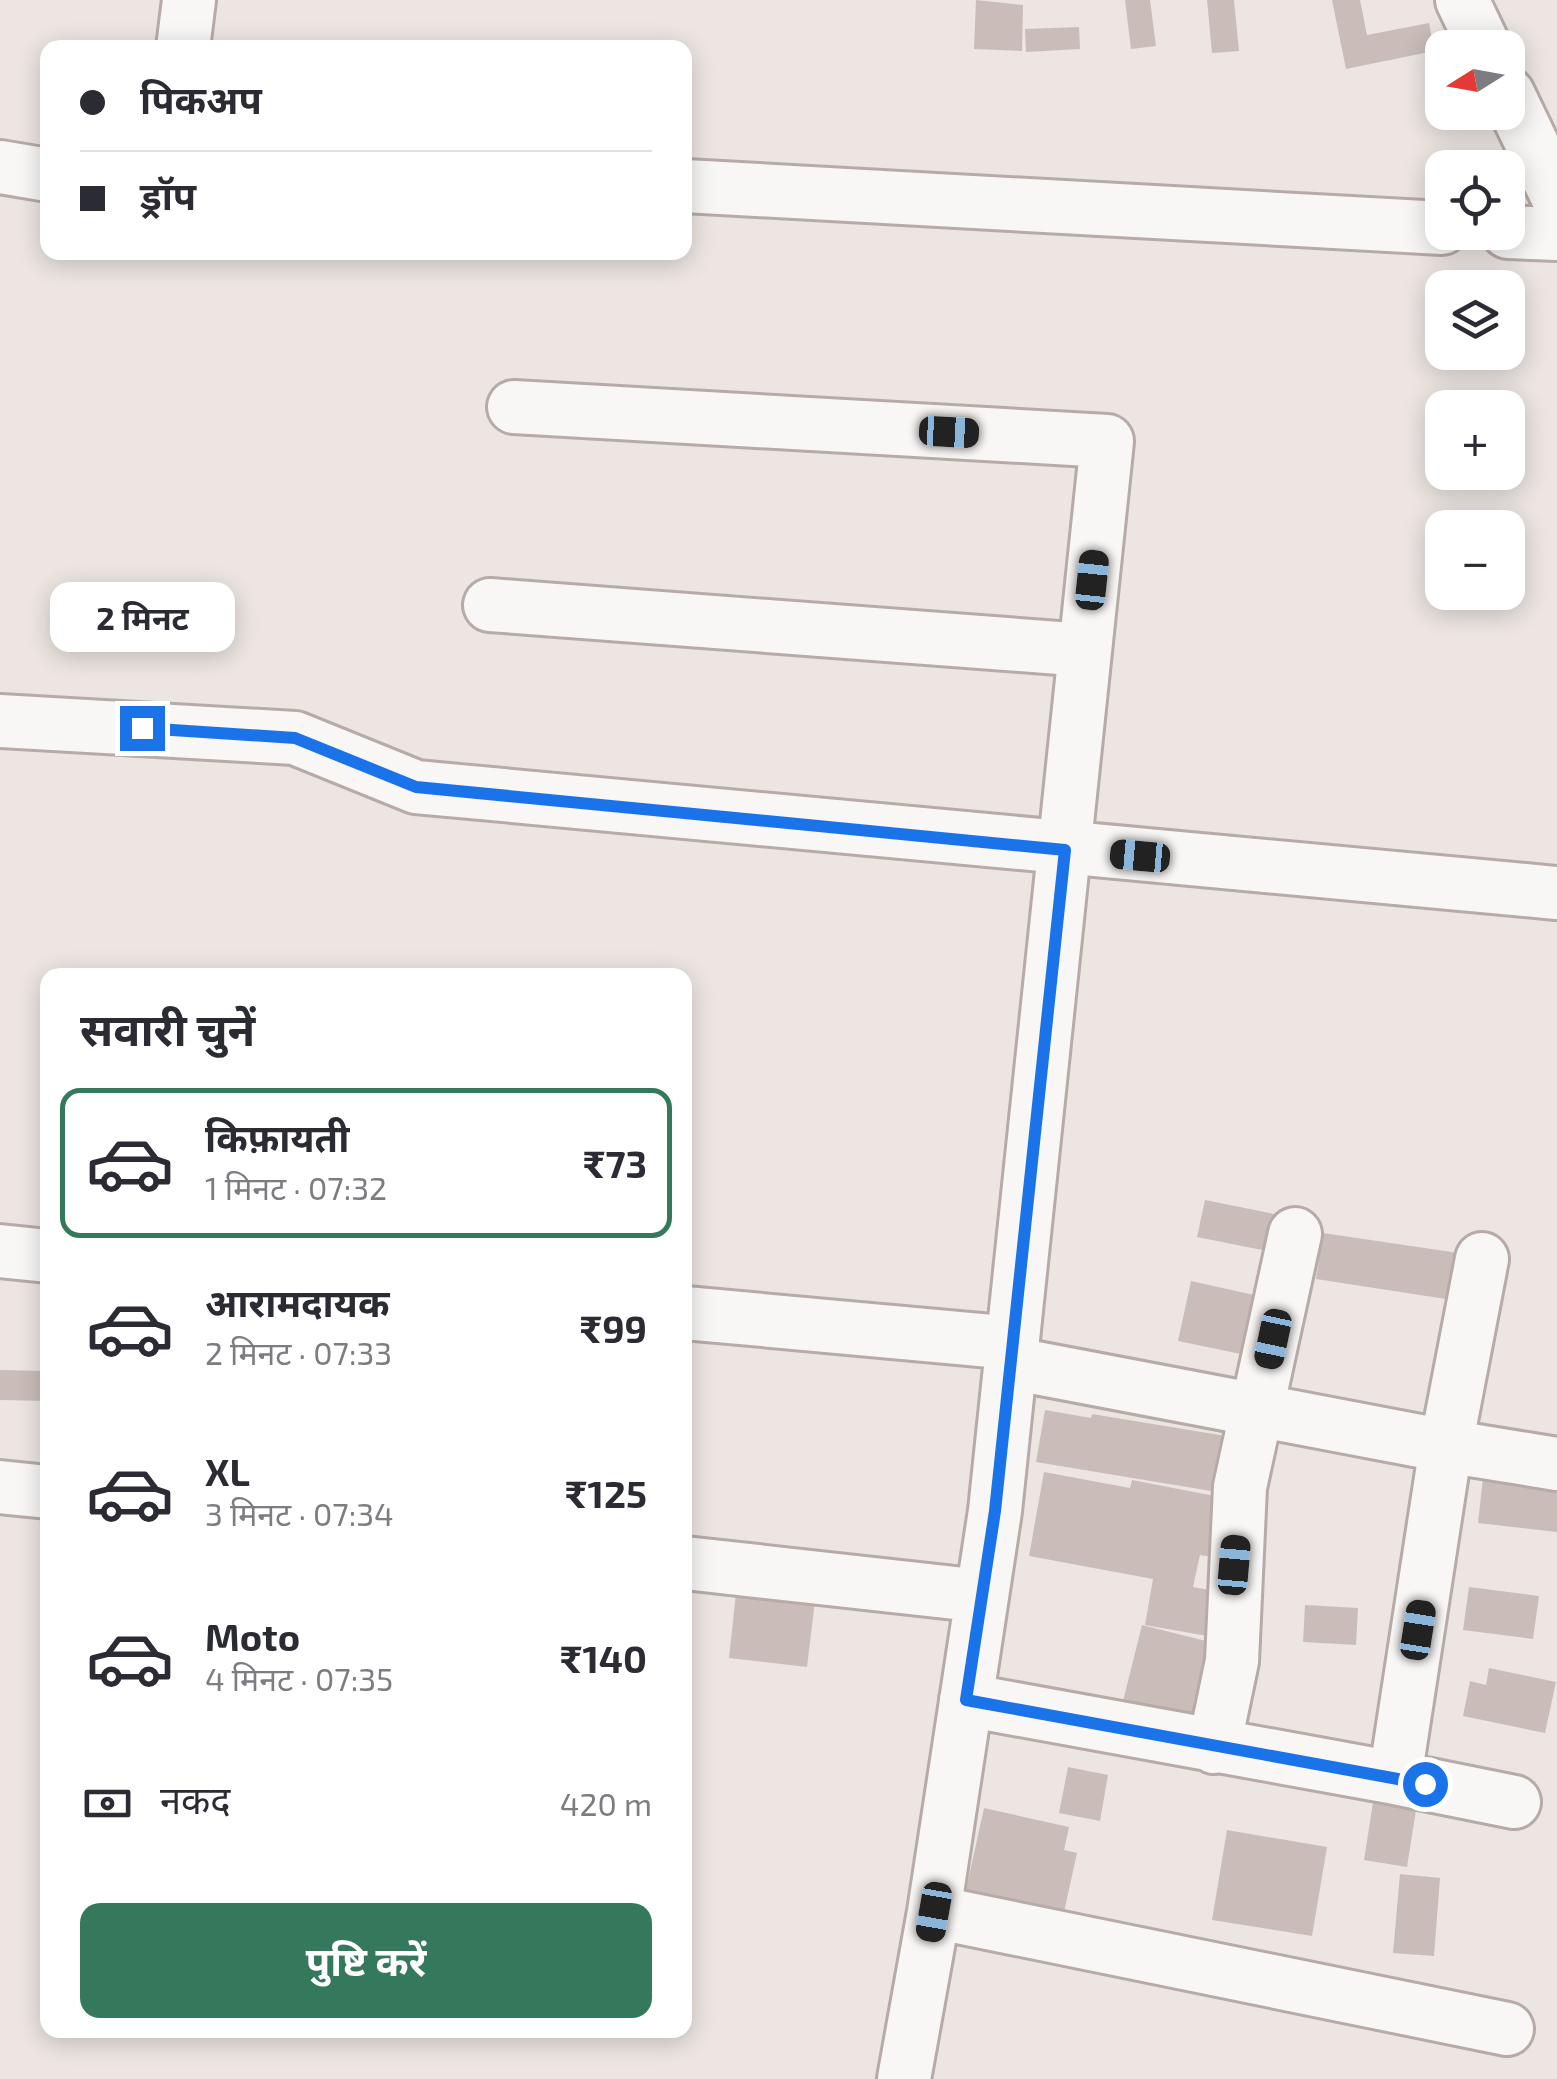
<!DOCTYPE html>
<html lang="hi">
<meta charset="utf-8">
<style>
:root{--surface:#fff;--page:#f7f7f7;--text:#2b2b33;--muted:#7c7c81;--line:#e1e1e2;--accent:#34795b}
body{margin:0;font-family:"Exo 2","Noto Sans Devanagari",sans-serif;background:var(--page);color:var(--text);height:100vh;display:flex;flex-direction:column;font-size:38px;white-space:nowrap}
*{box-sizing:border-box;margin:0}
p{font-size:32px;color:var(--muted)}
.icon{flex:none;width:55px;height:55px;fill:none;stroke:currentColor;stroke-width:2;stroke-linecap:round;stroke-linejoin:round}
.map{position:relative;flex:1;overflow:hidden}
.drawer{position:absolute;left:40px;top:968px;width:652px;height:1070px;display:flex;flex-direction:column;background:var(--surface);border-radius:20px;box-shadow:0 5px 25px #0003}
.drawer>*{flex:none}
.banner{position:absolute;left:40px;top:40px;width:652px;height:220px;border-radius:20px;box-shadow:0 5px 25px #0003;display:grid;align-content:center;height:220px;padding:0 40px;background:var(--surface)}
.needle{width:65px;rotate:259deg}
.controls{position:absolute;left:1425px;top:30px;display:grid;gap:20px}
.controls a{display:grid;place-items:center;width:100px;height:100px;border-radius:20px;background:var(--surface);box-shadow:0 5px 25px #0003;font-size:50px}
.end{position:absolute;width:45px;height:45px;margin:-22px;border:12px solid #1a73e8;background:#fff;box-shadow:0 0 0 5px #fff}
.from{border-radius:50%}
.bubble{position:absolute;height:70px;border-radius:20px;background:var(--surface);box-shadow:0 5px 25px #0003;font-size:32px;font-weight:700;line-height:70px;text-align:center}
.car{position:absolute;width:30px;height:60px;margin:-30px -15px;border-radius:12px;box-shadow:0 0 8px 2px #0007;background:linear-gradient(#222 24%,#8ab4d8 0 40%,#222 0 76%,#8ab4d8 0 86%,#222 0)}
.banner b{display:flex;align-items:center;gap:35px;height:95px;font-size:38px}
.banner b+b{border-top:2px solid var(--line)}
.banner i{width:25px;height:25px;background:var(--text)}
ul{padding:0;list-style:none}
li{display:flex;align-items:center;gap:30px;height:150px;margin:0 20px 15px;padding:0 20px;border:5px solid transparent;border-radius:20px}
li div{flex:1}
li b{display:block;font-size:38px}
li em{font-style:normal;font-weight:700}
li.current{border-color:var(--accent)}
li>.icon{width:90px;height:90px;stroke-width:1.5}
h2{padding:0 40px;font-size:45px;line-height:120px}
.pay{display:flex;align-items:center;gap:25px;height:110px;padding:0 40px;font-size:38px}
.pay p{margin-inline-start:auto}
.cta{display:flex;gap:20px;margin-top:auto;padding:20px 40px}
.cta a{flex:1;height:115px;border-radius:20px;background:var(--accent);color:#fff;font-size:40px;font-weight:700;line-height:115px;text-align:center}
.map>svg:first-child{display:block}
</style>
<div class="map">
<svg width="1557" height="2079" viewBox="0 0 1557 2079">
<rect width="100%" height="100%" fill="#ece5e2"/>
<path fill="#cabdb9" d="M976 0 1023 5 1022 51 974 49Z
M1125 0H1150L1156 46 1131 49Z
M1207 0H1234L1239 51 1212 53Z
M1332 0H1360L1367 35 1429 23 1434 51 1346 69Z
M1079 27 1080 49 1026 52 1025 29Z
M1205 1200 1289 1217 1282 1254 1197 1237Z
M1323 1233 1472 1255 1465 1302 1316 1279Z
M1191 1281 1277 1300 1265 1359 1178 1341Z
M0 1370 48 1371V1401L0 1400Z
M1045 1410 1091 1418 1092 1414 1232 1437 1223 1493 1036 1462Z
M1485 1460 1557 1469V1532L1478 1523Z
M1044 1472 1130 1488 1132 1480 1215 1496 1210 1524 1217 1525 1212 1557 1200 1555 1193 1587 1232 1594 1224 1639 1145 1625 1153 1579 1029 1556Z
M738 1575 817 1584 807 1667 729 1658Z
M1469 1587 1539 1596 1533 1639 1463 1630Z
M1305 1605 1358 1608 1356 1645 1303 1642Z
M1142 1625 1218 1644 1197 1728 1121 1709Z
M1489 1668 1556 1682 1545 1733 1463 1716 1470 1681 1486 1685Z
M1068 1767 1108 1775 1100 1821 1059 1813Z
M1377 1777 1420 1785 1407 1867 1364 1860Z
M984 1808 1069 1827 1064 1850 1077 1853 1064 1912 966 1890Z
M1227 1830 1327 1847 1312 1936 1212 1920Z
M1400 1874 1440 1878 1434 1956 1393 1953Z"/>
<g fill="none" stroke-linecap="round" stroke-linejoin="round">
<g stroke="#b7aba7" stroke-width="58">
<path id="minor" d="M1462 0 1485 48
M183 48 189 0
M1508 94 1557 196
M0 167 48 175
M685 186 1442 228
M1508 232 1557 234
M514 407 1107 441 995 1511 934 1912 904 2079
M490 605 1085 650
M0 721 295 738 416 787 1557 893
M0 1251 48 1256
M1482 1259 1446 1446 1557 1464
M685 1313 1013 1343
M0 1487 48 1492
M685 1563 982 1596
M966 1700 1395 1778 1446 1446 1010 1363
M1214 1747 1232 1661 1240 1487 1295 1234
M1395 1778 1514 1802
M934 1912 1507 2029"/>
</g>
<use href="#minor" stroke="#f9f7f6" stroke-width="52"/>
</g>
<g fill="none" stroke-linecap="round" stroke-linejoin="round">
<path stroke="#1a73e8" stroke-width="12" d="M142 728 295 738 416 787 1065 850 995 1511 966 1700 1425 1784"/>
</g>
</svg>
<div class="controls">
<a><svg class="needle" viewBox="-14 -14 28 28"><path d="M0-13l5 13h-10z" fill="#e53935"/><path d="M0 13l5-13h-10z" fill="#7c7c81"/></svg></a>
<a><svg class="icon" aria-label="locate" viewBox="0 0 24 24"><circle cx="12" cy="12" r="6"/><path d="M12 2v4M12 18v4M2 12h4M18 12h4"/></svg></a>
<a><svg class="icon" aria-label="layers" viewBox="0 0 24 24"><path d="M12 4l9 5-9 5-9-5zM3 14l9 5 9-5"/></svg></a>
<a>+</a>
<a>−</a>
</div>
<i class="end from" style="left:1425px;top:1784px"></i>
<i class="end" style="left:142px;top:728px"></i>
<div class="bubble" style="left:50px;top:582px;width:185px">2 मिनट</div>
<i class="car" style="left:949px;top:432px;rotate:93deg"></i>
<i class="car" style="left:1092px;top:580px;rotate:6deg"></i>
<i class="car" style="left:1140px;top:856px;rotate:275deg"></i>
<i class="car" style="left:1273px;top:1339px;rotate:192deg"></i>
<i class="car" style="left:1234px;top:1565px;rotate:5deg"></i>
<i class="car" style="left:1418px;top:1630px;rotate:9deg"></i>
<i class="car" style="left:934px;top:1912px;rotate:190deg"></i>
<div class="banner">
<b><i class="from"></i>पिकअप</b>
<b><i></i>ड्रॉप</b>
</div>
<section class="drawer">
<h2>सवारी चुनें</h2>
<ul>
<li class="current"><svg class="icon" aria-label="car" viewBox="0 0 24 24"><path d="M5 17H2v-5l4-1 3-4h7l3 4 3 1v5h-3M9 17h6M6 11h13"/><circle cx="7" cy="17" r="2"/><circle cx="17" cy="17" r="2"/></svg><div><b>किफ़ायती</b><p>1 मिनट · 07:32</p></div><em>₹73</em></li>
<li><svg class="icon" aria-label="car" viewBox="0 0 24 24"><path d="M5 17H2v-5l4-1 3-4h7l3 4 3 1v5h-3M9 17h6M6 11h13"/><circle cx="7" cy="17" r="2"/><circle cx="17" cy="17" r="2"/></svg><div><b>आरामदायक</b><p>2 मिनट · 07:33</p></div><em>₹99</em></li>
<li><svg class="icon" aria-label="car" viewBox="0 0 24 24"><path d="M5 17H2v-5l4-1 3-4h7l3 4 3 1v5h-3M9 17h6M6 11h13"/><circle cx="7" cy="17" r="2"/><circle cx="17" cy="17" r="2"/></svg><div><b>XL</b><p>3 मिनट · 07:34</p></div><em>₹125</em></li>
<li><svg class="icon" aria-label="car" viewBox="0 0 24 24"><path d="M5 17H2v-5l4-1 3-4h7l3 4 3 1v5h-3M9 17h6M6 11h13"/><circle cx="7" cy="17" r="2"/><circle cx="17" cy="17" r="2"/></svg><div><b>Moto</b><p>4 मिनट · 07:35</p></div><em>₹140</em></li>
</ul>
<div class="pay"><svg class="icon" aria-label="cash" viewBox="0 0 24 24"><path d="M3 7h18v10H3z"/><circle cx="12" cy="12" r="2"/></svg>नकद<p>420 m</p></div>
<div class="cta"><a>पुष्टि करें</a></div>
</section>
</div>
